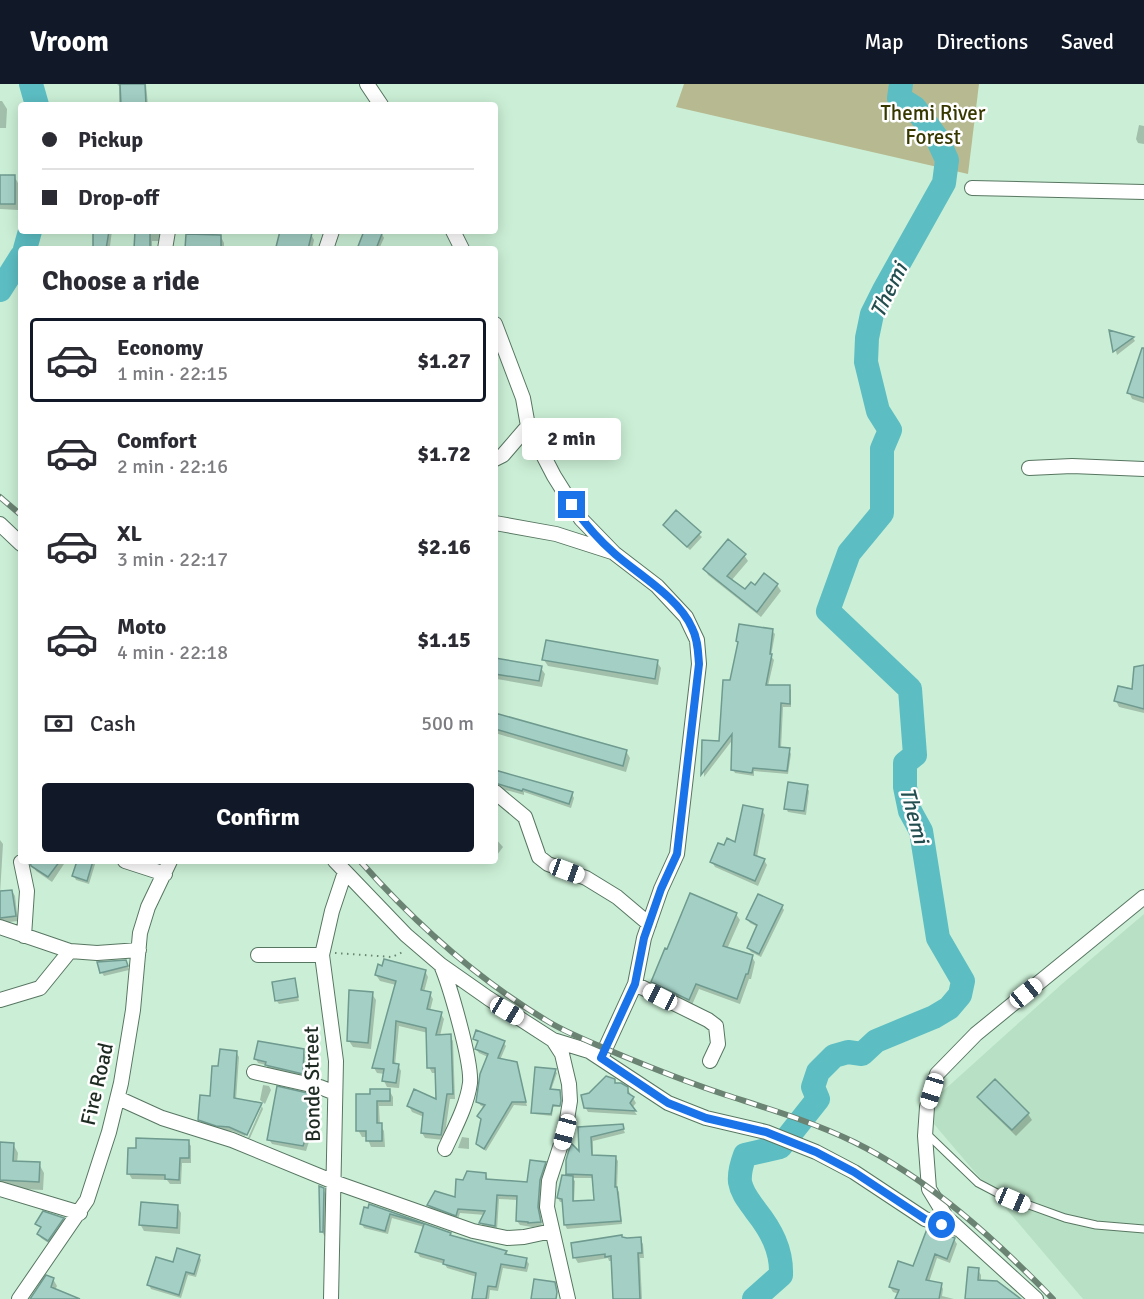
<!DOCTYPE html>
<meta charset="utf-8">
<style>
:root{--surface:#fff;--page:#f2f2f3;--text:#2b2b33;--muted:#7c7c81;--line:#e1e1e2;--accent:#111827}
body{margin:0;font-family:Signika,sans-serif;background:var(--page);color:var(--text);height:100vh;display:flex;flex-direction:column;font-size:22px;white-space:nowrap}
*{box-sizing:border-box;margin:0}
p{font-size:20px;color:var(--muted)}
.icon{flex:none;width:33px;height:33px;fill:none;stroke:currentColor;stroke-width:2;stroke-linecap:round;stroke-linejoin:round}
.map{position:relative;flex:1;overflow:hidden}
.panel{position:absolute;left:18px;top:162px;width:480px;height:618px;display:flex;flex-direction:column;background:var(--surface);border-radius:6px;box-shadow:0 3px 15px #0003}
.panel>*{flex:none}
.banner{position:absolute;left:18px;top:18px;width:480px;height:132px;border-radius:6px;box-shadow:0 3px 15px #0003;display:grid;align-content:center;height:132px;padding:0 24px;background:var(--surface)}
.end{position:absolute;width:27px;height:27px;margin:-14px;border:8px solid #1a73e8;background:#fff;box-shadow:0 0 0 3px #fff}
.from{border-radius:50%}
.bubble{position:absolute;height:42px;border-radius:6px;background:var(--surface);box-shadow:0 3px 15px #0003;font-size:20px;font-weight:700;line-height:42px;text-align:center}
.car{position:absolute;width:18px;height:36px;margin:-18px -9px;border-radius:8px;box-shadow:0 0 4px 2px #0007;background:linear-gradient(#fff 24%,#345 0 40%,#fff 0 76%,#345 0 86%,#fff 0)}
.banner b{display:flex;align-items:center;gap:21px;height:57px;font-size:22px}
.banner b+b{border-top:2px solid var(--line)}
.banner i{width:15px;height:15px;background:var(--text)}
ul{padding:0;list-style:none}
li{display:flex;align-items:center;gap:18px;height:84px;margin:0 12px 9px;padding:0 12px;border:3px solid transparent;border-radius:6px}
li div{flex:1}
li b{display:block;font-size:22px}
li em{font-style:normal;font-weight:700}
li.selected{border-color:var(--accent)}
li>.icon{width:54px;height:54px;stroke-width:1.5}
h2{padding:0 24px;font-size:27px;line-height:72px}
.pay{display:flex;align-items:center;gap:15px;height:66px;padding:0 24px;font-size:22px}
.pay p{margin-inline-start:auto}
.button{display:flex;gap:12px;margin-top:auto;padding:12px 24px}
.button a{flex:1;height:69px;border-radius:6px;background:var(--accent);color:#fff;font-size:24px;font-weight:700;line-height:69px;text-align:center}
header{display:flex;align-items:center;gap:36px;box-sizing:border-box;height:84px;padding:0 30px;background:var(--accent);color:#fff}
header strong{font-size:28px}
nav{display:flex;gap:33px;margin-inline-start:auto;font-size:21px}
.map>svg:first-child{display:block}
</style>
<header>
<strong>Vroom</strong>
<nav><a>Map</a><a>Directions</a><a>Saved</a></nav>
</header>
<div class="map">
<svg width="1144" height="1215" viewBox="0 0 1144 1215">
<rect width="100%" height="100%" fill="#cbefd6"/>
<path fill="#b8e0c4" d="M1144 830V1215H1083L922 1026 1063 899Z"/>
<path fill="#b7ba91" d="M684 0H979L968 90 676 23Z"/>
<path fill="#0003" fill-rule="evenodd" d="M117 0H146L148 21H119V2Z
M0 17H2L7 25 6 44H0Z
M153 18H167L169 21H153Z
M1139 41 1144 42V60L1138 59 1136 55Z
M0 92H14L18 99V126L0 125Z
M99 147H112L110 162H136L137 147H162L160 157H152V165H94Z
M282 147H296L311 150 314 156 312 165H277Z
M366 147 382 150 384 154 379 165H359Z
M221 153 224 159V165H187Z
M1111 248 1133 254 1135 257 1117 271Z
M1144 272V319L1132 315 1129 308Z
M676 428 702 453 690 466 664 441Z
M744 471 748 477 731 497 746 507 755 503 764 491 777 501 781 507 761 533 708 491 705 485Z
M772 547 775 550 771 572 774 576 768 602 789 603 791 606V623H783L781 665 789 666 791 670 788 690 754 687V692L735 689 733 685 734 654 704 693V658L721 659 739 561 737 557Z
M495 576 541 584 545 590 542 603 497 595 495 603Z
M544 576 657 578 661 584 658 601 548 582Z
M1144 584V629L1119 623 1116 617 1133 607Z
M495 631 626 667 630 674 626 688 495 649Z
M495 689 572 710 574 714 571 724 524 708V711L495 703Z
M807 703 809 707 806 731 788 728 786 724Z
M762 726 765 731 757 773 764 776 767 781 758 802 715 783 712 778 725 763 737 760Z
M495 754 503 763 497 771 495 769Z
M0 756 3 760 0 810 12 807 15 812 18 837 1 839 0 836Z
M31 777H66L52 798 36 787Z
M78 777H96L89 800 76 796 74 792Z
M782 823 784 826 761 873 751 868 748 864 758 843 750 839 747 835Z
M736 830 740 836 727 865 752 873 755 878 751 895H749L740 920 699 905 692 921 656 903 652 898Z
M126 877 129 886 104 892 102 889Z
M425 887 428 893 424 908 430 910 433 915 430 927 441 930 444 935 440 952H450L453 957 455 1015H450L444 1056 425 1054 422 1049 424 1033 412 1028 409 1022 438 1017 437 989H432L429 983 428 949 399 942 395 981H398L401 987 399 1004 387 1003 384 997 385 990 377 989 374 984 396 901 380 897 376 891Z
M294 896 299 917 279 920 276 916Z
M372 910 376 916 371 965 353 963 349 957Z
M474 955 503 958 506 962 500 976 516 979 527 1022 514 1021 486 1067 477 1060 481 1036 479 1032 485 1024 480 1021 478 1017 488 973 479 969 476 965 479 959Z
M303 967 305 971 304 993 269 985 266 981 258 979 256 975Z
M236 968 239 973 236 1016 261 1020 263 1025 250 1054H248L262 1022H258L245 1052 232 1047 220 1046 203 1040 200 1036Z
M537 985 555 987 557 989 551 1006 559 1007 561 1009 560 1023H553L552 1032 534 1030 533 1028Z
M614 996 616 1000 627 1004 636 1019 632 1024 637 1031 588 1028 585 1023 590 1010Z
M263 1001 269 1002 271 1006 265 1020 260 1016Z
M389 1006 393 1013V1022H379L380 1041 384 1047 385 1063H371L367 1053H362L358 1046 371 1012Z
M315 1013 318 1018 315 1039 306 1067 272 1060 269 1055Z
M979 1014 1028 1030 1032 1036 1016 1052 983 1020Z
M622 1042 625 1049 593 1057V1072L615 1073 618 1077 617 1105 619 1108 622 1140 567 1145 565 1141 564 1118H560L558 1114 563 1093H570L567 1090 581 1071 579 1044ZM572 1094H594L595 1117 574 1118 575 1097Z
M462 1053 469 1054V1065L458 1064Z
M188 1057 191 1062V1079H182L181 1100H170L167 1096 132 1095 129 1090V1065Z
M0 1059 13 1060 18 1069 17 1079 39 1080 44 1089 43 1106 0 1104Z
M545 1079 547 1084 542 1102 540 1128 542 1142 532 1143 520 1141 517 1137 518 1116 499 1115 497 1146 484 1143 481 1139 485 1131 460 1129 458 1135 431 1125 428 1121 456 1115 464 1098 486 1090 488 1096 529 1099Z
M323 1105 327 1112 326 1154 322 1148Z
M177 1122 181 1129 180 1150 144 1147 140 1140Z
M370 1122 450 1150 452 1153 506 1168 508 1172 526 1175 529 1180 527 1188 503 1184 498 1207 490 1206 489 1215H473L477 1193 447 1184 445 1180 420 1173 417 1168 424 1143 392 1134 388 1150 364 1144 362 1140Z
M63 1135 65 1138 50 1160 41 1154 39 1151 42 1145 37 1140Z
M622 1155H640L643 1160 644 1174H640L642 1215H615L613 1177H609L608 1174 578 1179 575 1174Z
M954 1155 957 1160 950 1179 937 1174 929 1198 941 1200 943 1205 942 1212 954 1215H899V1210L893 1208 890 1203Z
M199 1172 201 1176 196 1193 188 1191 181 1214 151 1205 149 1201Z
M978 1186 981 1191V1198L1017 1215H967Z
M53 1195 57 1202 55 1206 75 1215H31Z"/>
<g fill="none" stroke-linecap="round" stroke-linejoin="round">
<path stroke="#5cbec3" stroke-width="24" d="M31 0 37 21
M25 165 30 147
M0 206 21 173
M754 1215 781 1191C782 1166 771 1146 756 1127 750 1118 742 1110 740 1098 739 1089 742 1079 745 1071L780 1063 818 1015 813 1003 818 988 834 972 848 968 862 970 876 957 934 933 949 924 960 911 963 897 938 854 921 747 910 727 905 703V679L915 671 910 605 828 527 849 469 882 429V365L890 346 878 327 866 278 867 254 872 230 884 206 944 99 947 76 937 54 915 24 899 14 901 0"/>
</g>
<path fill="#a3cfc4" stroke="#6f9a8f" stroke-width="1.5" d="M120 0H145L146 21H121Z
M0 91H15V120H0Z
M93 147H109L106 165H93Z
M135 147H150V165H134Z
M280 147 312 149 308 165H286L276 163Z
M364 147H383L376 165H357Z
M186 150 221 151V165H185Z
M1109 246 1134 253 1113 268Z
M1142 264H1144V314L1127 309Z
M676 426 701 448 687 463 663 441Z
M728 455 746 470 727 492 745 505 751 498 755 501 764 489 778 500 757 528 703 485Z
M739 540 773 545 770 570H772L766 601H790V620L781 619 779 663 790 664 787 687 753 684 752 689 731 686 732 650 701 691 702 656 719 657 723 596H730L738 558 736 557Z
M546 556 658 576 655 595 542 576Z
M495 574 542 582 539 597 495 590Z
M1144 581V625L1114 617 1118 602 1132 605 1134 583Z
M495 629 627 666 623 682 495 645Z
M495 686 573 708 569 720 523 705 522 707 495 699Z
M788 698 808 701 804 727 784 725Z
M743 721 763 725 754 771 765 775 755 797 710 778 718 759 724 761 727 754 735 758Z
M30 777H60L48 793 31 782Z
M77 777H93L87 797 72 792Z
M12 806 16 832 0 834V807Z
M690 809 737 829 723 862 753 871 748 890H746L737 915 696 900 689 916 651 898 665 864 667 865Z
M758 810 783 821 759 870 747 864 757 841 746 835Z
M384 875 426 886 421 906 431 908 427 925 442 928 436 951 451 950 453 1010H447L441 1051 421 1049 423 1029 407 1022 414 1005 436 1015 435 984H427L426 944 396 937 393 979 399 980 396 999 382 997 384 985 372 984 396 897 375 891 378 880 382 882Z
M126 876 128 882 100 889 97 878Z
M295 894 298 913 275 917 272 898Z
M349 906 373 908 368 959 347 957Z
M476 946 505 957 498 974 517 978 526 1018H512L484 1065 476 1060 481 1035 477 1032 485 1021 476 1018 480 990 488 970 475 965 478 957 473 955Z
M258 957 304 965 303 990 265 981 266 978 254 975Z
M220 965 237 967 234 1014 262 1019 247 1051 229 1043 216 1042 198 1036 200 1011 210 1012 212 982H218Z
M535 983 556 985 550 1005 560 1006 561 1017 560 1022 553 1021 551 1030 531 1029Z
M606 992 615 995V999H621L628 1003V1009L634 1013 630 1019 636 1027 584 1024 581 1011 589 1009Z
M995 995 1029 1029 1012 1046 977 1013Z
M277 1002 316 1011 313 1034 303 1062 267 1056Z
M370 1005H390V1017H377V1039H382V1057H366V1047H356V1010H370Z
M623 1040 624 1045 591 1053 592 1071 616 1072 615 1103H617L621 1137 564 1141 562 1115 557 1114 562 1091 573 1092V1117L594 1116 592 1091 566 1090V1076L571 1059 579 1067 578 1043Z
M136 1054 189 1056V1074H180L179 1096 165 1095V1091L127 1090 128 1064H136Z
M0 1058 14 1059 13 1077 40 1078 39 1098 0 1096Z
M530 1076 546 1078 540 1096 538 1123 541 1138 528 1139V1138L516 1137 517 1112 497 1111 495 1142 479 1139 485 1127 458 1125 456 1132 427 1121 435 1107 455 1113 456 1095 463 1096 467 1087 486 1089V1095L527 1098Z
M319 1102 324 1104 323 1148H320Z
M141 1118 178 1121 177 1144 139 1141Z
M369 1120 451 1149 450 1151 507 1167 505 1170 527 1174 525 1184 501 1180 496 1203 488 1202 486 1215H472L476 1189 443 1180 444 1176 415 1168 424 1140 390 1130 385 1147 360 1140 364 1123 368 1124Z
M43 1127 64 1134 48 1157 37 1150 41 1143 35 1140Z
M927 1145 955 1154 947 1175 935 1170 926 1196 942 1199 939 1215H895L899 1206 889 1203 898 1177 913 1182Z
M622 1151V1153L627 1154 641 1153 642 1169H638L640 1215H613L611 1172 605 1173V1170L573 1174 571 1159Z
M177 1164 200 1171 194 1190 186 1188 179 1211 147 1201 156 1173 173 1178Z
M968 1183 979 1184 978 1196 997 1197 1021 1215H965Z
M46 1191 54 1194 51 1203 80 1215H30Z
M534 1195 555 1198 557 1208 556 1215H531Z"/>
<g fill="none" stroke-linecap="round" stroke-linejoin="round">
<g stroke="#577661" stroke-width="9">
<path id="service" d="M927 1050 978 1099 999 1110 1065 1134 1096 1141 1144 1145"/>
</g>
<g stroke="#577661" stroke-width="16">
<path id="minor" d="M367 0 381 21
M972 104 1144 108
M453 147 462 165
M165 165 168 147
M326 165 332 147
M495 240 523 314 528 342 554 392 581 435 614 469 657 502 686 533 697 556 699 580 677 770 661 805 644 854 635 900 601 974
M495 375 503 371 528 342
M1029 384 1072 382 1144 385
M495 439 556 450 612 468
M0 440 21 460
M495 708 525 733 539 773 548 780 586 794 617 813 649 840
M125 777 165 790
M335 777 406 851 441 881 488 914 553 956 562 970 569 1000 570 1017 565 1048 549 1097 547 1123 568 1215
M21 778 27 807 24 852
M0 843 70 867 97 869 139 866
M258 871H322
M441 881C450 902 472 978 470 999 467 1022 454 1045 445 1065
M635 900 708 936 716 942 718 960 710 977
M0 916 40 904 70 867
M553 956 589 967 668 1019 706 1034 766 1048 816 1068 854 1088 925 1135 958 1145
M254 988 320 1003 335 1009
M118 1014 162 1034 232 1056 334 1098 473 1147 507 1154 524 1153 552 1147
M0 1105 80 1129
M19 1215 87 1116 109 1048 121 999 133 926 140 849 148 823 170 777
M331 1215 336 977 322 871 332 827 345 788
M1036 1215 946 1133 929 1105 925 1052 927 1023 937 990 976 950 1144 813"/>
</g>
<path stroke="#6c8473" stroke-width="2" stroke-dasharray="1.5 4.5" stroke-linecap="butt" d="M335 869 392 873 405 867"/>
<use href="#service" stroke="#fff" stroke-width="7"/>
<use href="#minor" stroke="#fff" stroke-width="14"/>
<g stroke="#6b8373" stroke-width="6">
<path id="rail" d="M0 413 21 431
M360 777C415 839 478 896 549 938 569 950 591 958 611 967 649 983 687 998 726 1011 769 1025 813 1038 854 1058 929 1095 995 1155 1053 1215"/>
</g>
<use href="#rail" stroke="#fff" stroke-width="4" stroke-dasharray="11" stroke-linecap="butt"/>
</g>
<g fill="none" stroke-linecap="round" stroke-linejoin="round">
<path stroke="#1a73e8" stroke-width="8" d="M572 421C584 439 599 456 615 470 639 491 679 514 692 544 698 555 698 568 699 580L677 770 661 805 644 854 635 900 601 974 668 1019 706 1034 766 1048 816 1068 854 1088 925 1135 942 1141"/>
</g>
<g text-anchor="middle" stroke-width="5" stroke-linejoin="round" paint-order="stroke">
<g font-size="21" fill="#373800" stroke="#fff">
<text x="933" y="36">Themi River<tspan x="933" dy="24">Forest</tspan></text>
</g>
<g font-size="21" fill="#1d2b22" stroke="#fff">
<text transform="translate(97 1000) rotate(-77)" y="7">Fire Road</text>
<text transform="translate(312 1000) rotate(-91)" y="7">Bonde Street</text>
</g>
<g font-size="22" font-style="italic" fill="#224e50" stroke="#fff">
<text transform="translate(888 206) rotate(-64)" y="8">Themi</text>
<text transform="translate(915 731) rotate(75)" y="8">Themi</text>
</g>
</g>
</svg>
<i class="end from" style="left:942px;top:1141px"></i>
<i class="end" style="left:572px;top:421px"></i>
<div class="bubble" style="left:522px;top:334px;width:99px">2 min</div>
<i class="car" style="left:567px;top:787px;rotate:110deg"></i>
<i class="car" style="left:1026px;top:909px;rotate:51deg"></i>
<i class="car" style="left:660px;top:913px;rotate:297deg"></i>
<i class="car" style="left:507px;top:927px;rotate:121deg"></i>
<i class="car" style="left:932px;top:1007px;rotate:197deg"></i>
<i class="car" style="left:565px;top:1048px;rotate:195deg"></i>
<i class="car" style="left:1013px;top:1116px;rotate:113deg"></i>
<div class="banner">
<b><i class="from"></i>Pickup</b>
<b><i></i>Drop-off</b>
</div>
<section class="panel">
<h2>Choose a ride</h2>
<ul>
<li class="selected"><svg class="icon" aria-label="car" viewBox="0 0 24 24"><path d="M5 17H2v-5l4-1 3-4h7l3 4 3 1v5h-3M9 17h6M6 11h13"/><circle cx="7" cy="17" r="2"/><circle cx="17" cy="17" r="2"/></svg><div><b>Economy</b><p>1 min · 22:15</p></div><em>$1.27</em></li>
<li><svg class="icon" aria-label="car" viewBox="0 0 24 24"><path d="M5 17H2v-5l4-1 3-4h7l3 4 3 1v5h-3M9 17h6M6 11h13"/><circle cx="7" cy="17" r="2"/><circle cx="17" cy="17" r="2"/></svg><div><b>Comfort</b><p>2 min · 22:16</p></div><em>$1.72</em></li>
<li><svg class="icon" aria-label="car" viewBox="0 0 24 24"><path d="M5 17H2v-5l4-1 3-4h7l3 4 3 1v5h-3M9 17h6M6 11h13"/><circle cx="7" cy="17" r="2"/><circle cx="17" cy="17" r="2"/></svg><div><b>XL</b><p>3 min · 22:17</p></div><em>$2.16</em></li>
<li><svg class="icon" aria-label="car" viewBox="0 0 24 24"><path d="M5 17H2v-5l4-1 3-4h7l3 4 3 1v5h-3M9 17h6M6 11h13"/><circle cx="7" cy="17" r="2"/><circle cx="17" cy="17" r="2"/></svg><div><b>Moto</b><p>4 min · 22:18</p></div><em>$1.15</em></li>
</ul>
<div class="pay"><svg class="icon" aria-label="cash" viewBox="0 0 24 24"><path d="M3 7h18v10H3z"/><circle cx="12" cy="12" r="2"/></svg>Cash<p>500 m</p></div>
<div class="button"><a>Confirm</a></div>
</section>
</div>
